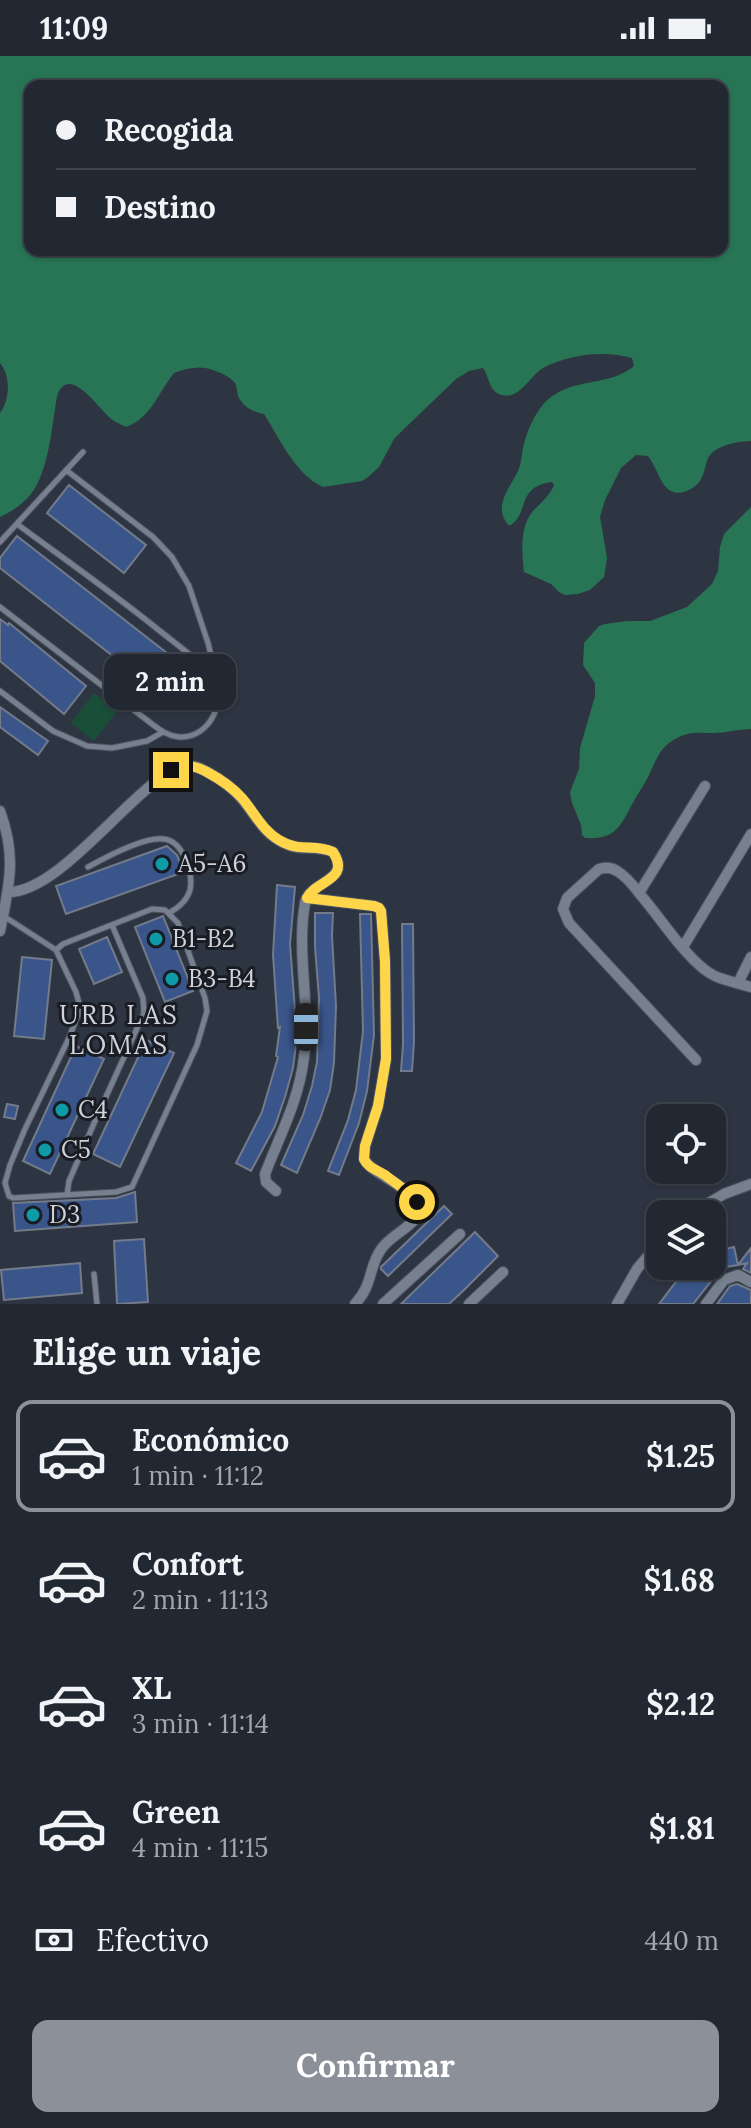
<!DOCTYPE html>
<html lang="es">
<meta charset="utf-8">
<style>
:root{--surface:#222832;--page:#2a303a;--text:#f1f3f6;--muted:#a2a6ac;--line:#3f444d;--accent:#8c9099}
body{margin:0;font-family:Lora,serif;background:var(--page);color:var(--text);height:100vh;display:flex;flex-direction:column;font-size:30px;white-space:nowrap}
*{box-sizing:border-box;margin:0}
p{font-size:26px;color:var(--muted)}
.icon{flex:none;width:44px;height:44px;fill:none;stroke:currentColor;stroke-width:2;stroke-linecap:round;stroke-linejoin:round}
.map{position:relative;height:1248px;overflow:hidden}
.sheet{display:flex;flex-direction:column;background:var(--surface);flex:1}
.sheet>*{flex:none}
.hud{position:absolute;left:24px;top:24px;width:704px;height:176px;border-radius:16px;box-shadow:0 2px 6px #0004,0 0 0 2px var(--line);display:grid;align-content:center;height:176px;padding:0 32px;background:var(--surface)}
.controls{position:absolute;left:646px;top:1048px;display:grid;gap:16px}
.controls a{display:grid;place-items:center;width:80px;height:80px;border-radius:16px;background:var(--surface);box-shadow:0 2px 6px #0004,0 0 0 2px var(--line);font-size:40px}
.end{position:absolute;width:36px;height:36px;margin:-18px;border:10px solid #ffd54a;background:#111;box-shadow:0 0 0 4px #111}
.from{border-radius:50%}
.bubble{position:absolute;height:56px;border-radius:16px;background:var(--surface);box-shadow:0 2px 6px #0004,0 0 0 2px var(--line);font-size:26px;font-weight:800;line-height:56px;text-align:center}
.car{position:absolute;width:24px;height:48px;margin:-24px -12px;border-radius:10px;box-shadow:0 0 6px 2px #0007;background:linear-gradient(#222 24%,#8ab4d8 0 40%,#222 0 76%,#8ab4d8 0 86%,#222 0)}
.hud b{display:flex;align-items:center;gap:28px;height:76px;font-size:30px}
.hud b+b{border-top:2px solid var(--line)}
.hud i{width:20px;height:20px;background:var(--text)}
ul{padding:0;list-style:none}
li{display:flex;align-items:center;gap:24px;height:112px;margin:0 16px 12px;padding:0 16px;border:4px solid transparent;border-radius:16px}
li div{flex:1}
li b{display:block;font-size:30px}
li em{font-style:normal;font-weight:800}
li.on{border-color:var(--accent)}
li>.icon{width:72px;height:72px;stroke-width:1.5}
h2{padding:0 32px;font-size:36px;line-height:96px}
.pay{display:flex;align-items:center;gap:20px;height:88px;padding:0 32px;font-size:30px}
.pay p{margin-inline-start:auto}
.action{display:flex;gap:16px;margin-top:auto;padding:16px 32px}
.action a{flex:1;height:92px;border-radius:16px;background:var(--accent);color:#fff;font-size:32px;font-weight:800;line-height:92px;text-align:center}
.status{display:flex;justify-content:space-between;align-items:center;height:56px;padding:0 40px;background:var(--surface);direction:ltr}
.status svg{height:22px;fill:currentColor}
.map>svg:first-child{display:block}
</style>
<div class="status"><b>11:09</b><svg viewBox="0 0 49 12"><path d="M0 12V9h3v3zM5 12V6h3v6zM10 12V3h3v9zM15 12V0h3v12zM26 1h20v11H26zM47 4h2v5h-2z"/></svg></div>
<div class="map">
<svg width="751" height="1248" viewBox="0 0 751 1248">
<rect width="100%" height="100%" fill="#2e3542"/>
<path fill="#1a4e38" d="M94 637 117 655 94 685 71 667Z"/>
<path fill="#277554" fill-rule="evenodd" d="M0 0H751V385C740 385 724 388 714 395 704 403 707 413 701 423 696 433 678 442 668 433 659 425 656 410 648 400L636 399 621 412 605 444 600 461 607 502 604 521 590 534 578 538 565 539 559 536 551 528 524 516C522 498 520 474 530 459 538 448 549 442 554 429L552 426C516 431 530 455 511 469H508C494 452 507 435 516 419 522 409 521 399 524 388 527 376 532 364 539 354 564 318 605 334 634 310L632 302C605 294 570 298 545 311 530 318 519 347 499 338 489 334 489 320 483 312L469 315 456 323 405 372 394 383 379 411 368 421 362 425 323 431C295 418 280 383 264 358 253 356 243 351 238 340 237 336 237 331 235 327 231 322 224 318 218 316 202 309 190 311 174 317 158 337 151 362 126 371 120 368 113 365 109 361 98 351 68 307 57 340 52 369 49 415 31 438 23 448 11 456 0 461V357C10 344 11 320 0 307ZM30 30H722V194H30Z
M751 451V673C738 673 726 677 713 677 699 677 690 675 677 682 659 691 656 705 648 721 644 729 639 736 635 743 621 767 619 784 585 782L582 779 581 769 572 747 570 736 579 713 580 692 595 640V627L583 609 584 587 599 570 605 568 627 565H650L687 551 712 528 718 515 720 491 724 478Z"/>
<path fill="#3a558a" stroke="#737b8a" stroke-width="2" d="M69 429 146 489 124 517 47 457Z
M17 480 181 608 159 636 0 512V502Z
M0 563 8 569 9 567 86 630 64 658 0 605Z
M0 651 48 685 38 699 0 671Z
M167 790 177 799 184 816 66 858 56 830Z
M277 829 295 831 290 888 297 981 293 1012 285 1041 275 1070 251 1115 236 1107 262 1056 278 1001 276 1000 280 971 278 972 273 899Z
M315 857H333L332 880 336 950 334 1007 330 1034 320 1063 297 1117 281 1109 303 1059 312 1030 317 1006 319 942 315 891Z
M360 858H371L374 979 367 1035 359 1067 339 1119 328 1115 348 1064 356 1034 363 975Z
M163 860 193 935 165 946 135 871Z
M402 868H413L414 986 412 1015H401L403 988Z
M107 881 122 916 94 928 79 893Z
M22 901 52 904 44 983 14 980Z
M146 984 174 997 120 1111 93 1098Z
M76 990 104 1003 50 1118 23 1105Z
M7 1048 18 1050 15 1063 4 1061Z
M135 1136 137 1166 15 1175 13 1147 116 1142Z
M444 1150 452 1158 388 1220 381 1213V1211Z
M475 1176 498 1200 464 1234 449 1248H401Z
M144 1183 148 1246 117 1248 114 1185Z
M734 1191 738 1209 720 1212 717 1195Z
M751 1192V1217L743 1213 747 1207 738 1209Z
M80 1207 82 1237 4 1244 1 1214Z
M688 1210H715L720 1214 693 1248H659Z
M737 1228 751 1234V1248H717L730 1230Z"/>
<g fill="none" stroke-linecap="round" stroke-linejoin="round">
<g stroke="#4d535e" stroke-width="7">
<path id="lane" d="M66 414 153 481 172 501 189 530 208 587 213 607 209 618
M0 486 83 396
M0 551 152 668C160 674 168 680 179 681 210 683 229 643 211 619 196 601 173 586 155 571 110 535 63 502 17 468
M0 635 53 675 87 690 112 692 147 685 163 676
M88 811C106 801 145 780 164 783 183 785 194 818 190 834 187 845 178 852 169 857
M5 861 56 894 76 936 79 947 78 959 68 984 25 1073 10 1109 5 1127 9 1140 13 1142 116 1136 132 1131 197 989 207 955 205 942 178 867 165 854 152 853 63 888 56 894
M67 1139 69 1125 95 1065 144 957 143 942 112 869
M94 1218 97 1248"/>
</g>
<g stroke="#4d535e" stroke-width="12">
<path id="street" d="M0 755C17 801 9 830 0 875
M9 836C68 835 151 703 192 710 199 711 204 714 209 717 222 724 233 732 243 744 253 756 261 772 274 781 298 799 312 787 333 796 353 826 309 824 305 847 296 898 311 950 304 1001 299 1044 280 1079 265 1118L266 1126 276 1135
M639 837 705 730
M307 842 374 850 379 852 381 855 385 905 386 1003 378 1050 365 1090 364 1103C372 1121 434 1137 415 1163 406 1174 391 1180 382 1192 368 1210 374 1228 355 1248
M683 891 751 778
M738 927 751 901
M696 1004 569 867 563 853 567 842 599 813C606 811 611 811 617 815 626 820 633 829 639 837 659 860 681 895 704 913 717 924 735 926 751 931
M690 1158 724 1138 751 1128
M383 1248 460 1178
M469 1248 503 1216
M617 1248 637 1213 660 1186
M706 1248 724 1224 738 1219 751 1226"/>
</g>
<use href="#lane" stroke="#77808e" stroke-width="5"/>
<use href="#street" stroke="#77808e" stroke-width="10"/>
</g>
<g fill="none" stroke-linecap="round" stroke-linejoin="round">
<path stroke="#ffd54a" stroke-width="10" d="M171 714C184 708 194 709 207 716 220 723 232 731 242 742 254 756 262 774 279 784 300 797 314 787 333 796 351 824 316 824 307 842L374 850 379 852 381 855 385 905 386 1003 378 1050 365 1090 364 1103C369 1113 376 1113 385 1119 394 1126 411 1137 417 1146"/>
</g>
<g fill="#0f9aa8" stroke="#191c22" stroke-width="3">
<circle cx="162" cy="808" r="8"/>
<circle cx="156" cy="883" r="8"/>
<circle cx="172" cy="923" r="8"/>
<circle cx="62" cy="1054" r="8"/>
<circle cx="45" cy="1094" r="8"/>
<circle cx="33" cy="1159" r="8"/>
</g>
<g text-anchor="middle" stroke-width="6" stroke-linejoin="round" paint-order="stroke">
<g font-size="24" fill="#ced2db" stroke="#191c22" text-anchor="start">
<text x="178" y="816">A5-A6</text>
<text x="172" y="891">B1-B2</text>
<text x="188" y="931">B3-B4</text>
<text x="78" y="1062">C4</text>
<text x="61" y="1102">C5</text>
<text x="49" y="1167">D3</text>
</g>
<g font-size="26" letter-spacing="2" fill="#ced2db" stroke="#191c22">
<text x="119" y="968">URB LAS<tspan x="119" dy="30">LOMAS</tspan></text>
</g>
</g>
</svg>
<div class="controls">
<a><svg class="icon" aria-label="locate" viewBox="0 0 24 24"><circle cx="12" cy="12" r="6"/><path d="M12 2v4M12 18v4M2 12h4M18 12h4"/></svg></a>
<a><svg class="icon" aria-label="layers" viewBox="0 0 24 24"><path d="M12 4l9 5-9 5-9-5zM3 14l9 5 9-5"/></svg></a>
</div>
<i class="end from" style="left:417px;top:1146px"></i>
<i class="end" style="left:171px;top:714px"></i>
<div class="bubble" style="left:104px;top:598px;width:132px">2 min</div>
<i class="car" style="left:306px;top:971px;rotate:0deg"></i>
<div class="hud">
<b><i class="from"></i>Recogida</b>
<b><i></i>Destino</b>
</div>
</div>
<section class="sheet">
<h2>Elige un viaje</h2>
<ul>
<li class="on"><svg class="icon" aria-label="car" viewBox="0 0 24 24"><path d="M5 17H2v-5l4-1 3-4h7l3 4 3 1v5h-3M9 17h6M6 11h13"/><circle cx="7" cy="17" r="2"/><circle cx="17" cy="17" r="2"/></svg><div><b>Económico</b><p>1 min · 11:12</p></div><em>$1.25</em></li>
<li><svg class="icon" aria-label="car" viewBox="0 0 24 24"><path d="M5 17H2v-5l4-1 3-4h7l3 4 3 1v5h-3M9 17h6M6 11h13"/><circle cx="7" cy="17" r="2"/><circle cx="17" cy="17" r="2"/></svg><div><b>Confort</b><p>2 min · 11:13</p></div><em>$1.68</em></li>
<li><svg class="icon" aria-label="car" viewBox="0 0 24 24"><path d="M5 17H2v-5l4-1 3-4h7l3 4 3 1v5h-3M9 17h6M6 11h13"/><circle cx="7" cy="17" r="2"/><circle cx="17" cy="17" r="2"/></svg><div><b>XL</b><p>3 min · 11:14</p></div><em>$2.12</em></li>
<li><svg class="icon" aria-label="car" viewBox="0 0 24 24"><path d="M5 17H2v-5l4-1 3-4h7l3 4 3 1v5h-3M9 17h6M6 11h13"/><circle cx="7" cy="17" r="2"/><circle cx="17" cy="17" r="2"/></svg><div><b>Green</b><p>4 min · 11:15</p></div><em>$1.81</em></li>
</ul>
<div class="pay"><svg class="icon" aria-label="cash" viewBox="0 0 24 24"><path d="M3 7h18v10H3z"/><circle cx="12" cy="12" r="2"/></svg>Efectivo<p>440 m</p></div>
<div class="action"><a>Confirmar</a></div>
</section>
